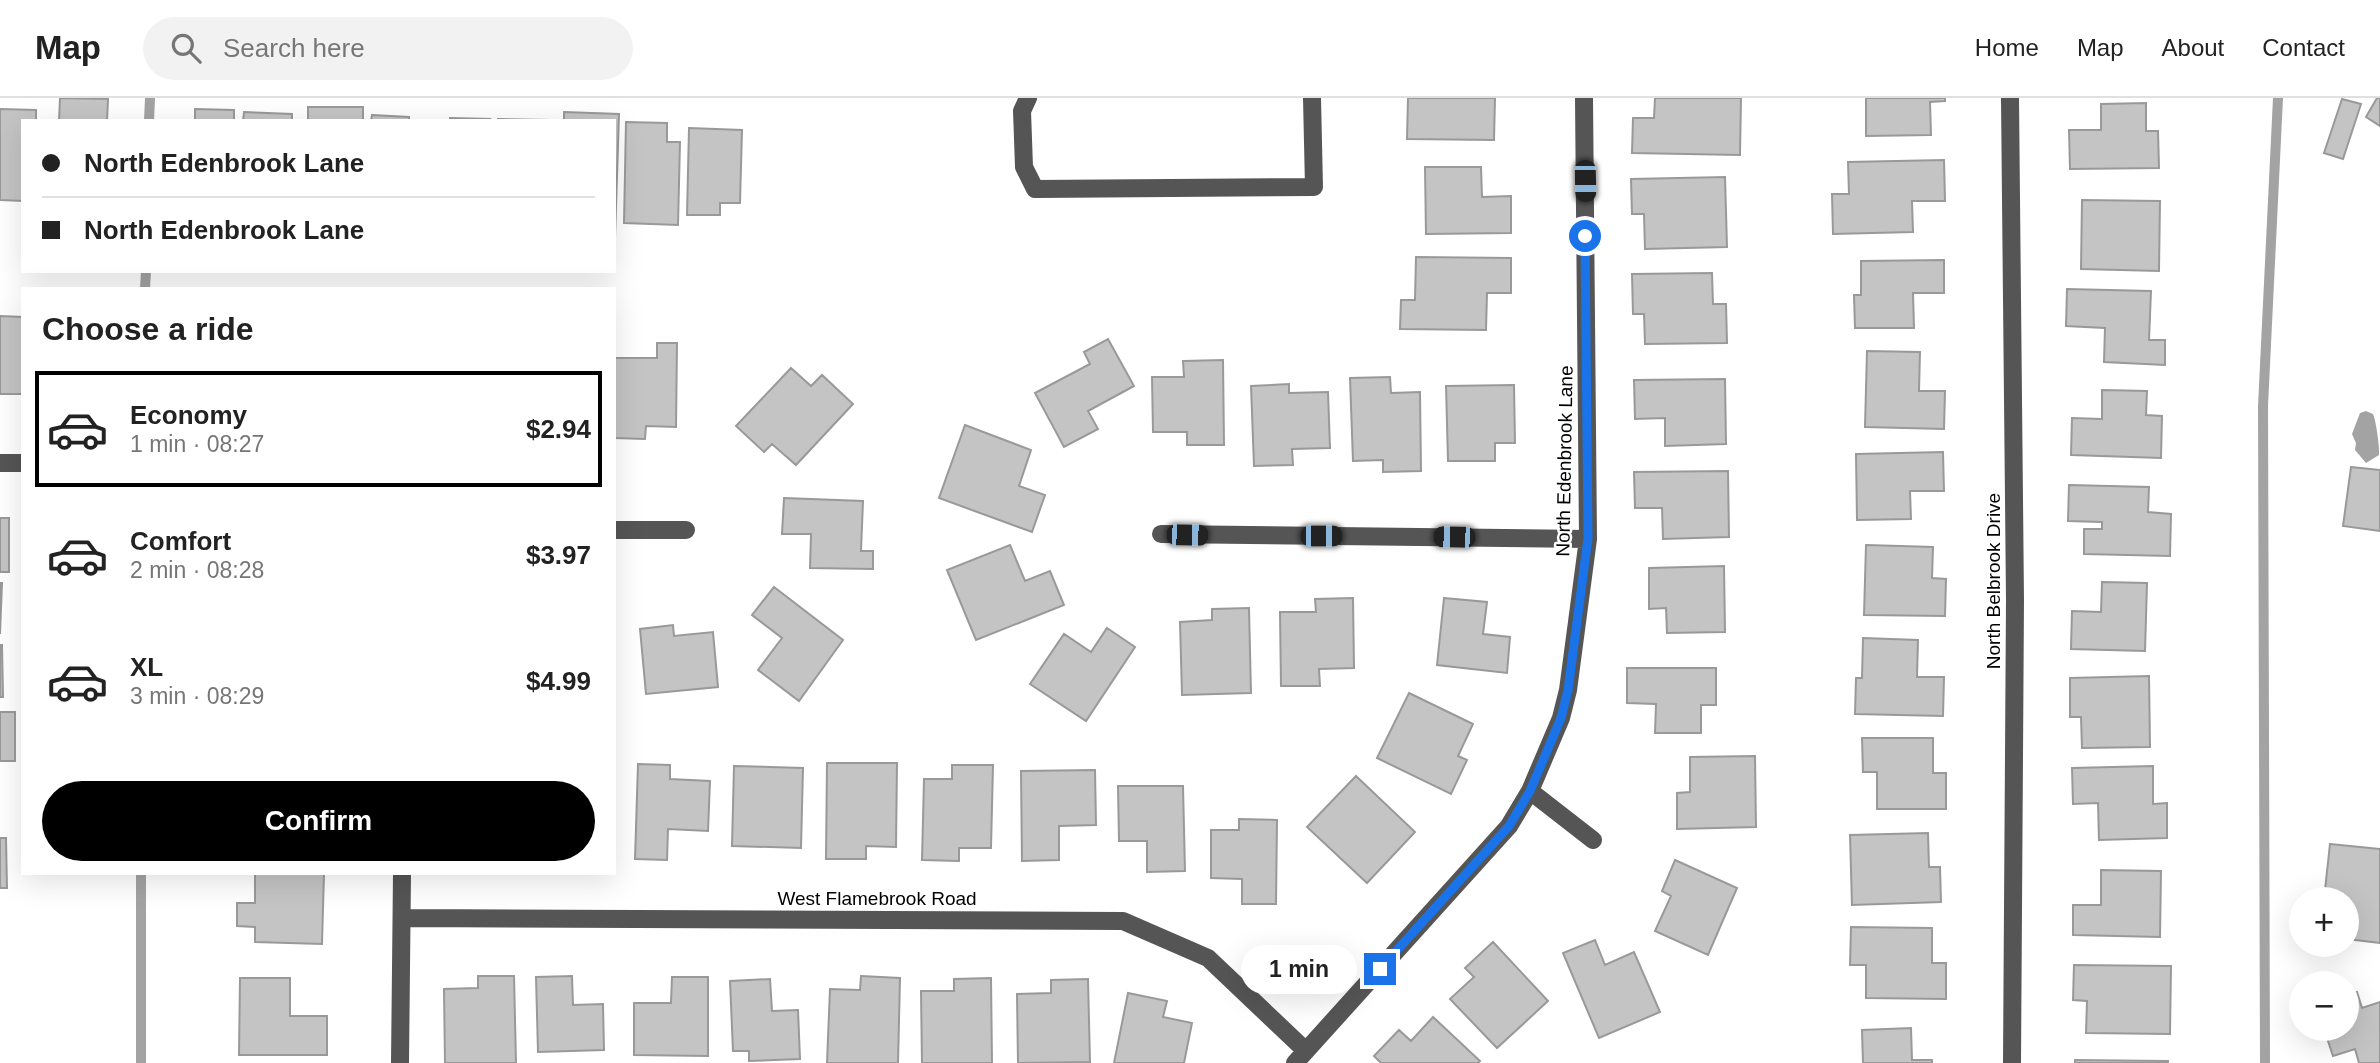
<!DOCTYPE html>
<meta charset="utf-8">
<style>
:root{--surface:#fff;--page:#f2f2f2;--text:#222;--muted:#767676;--line:#e0e0e0;--accent:#000}
body{margin:0;font-family:Helvetica,sans-serif;background:var(--page);color:var(--text);height:100vh;display:flex;flex-direction:column;font-size:26px;white-space:nowrap}
*{box-sizing:border-box;margin:0}
p{font-size:23px;color:var(--muted)}
.icon{flex:none;width:38px;height:38px;fill:none;stroke:currentColor;stroke-width:2;stroke-linecap:round;stroke-linejoin:round}
.map{position:relative;flex:1;overflow:hidden}
.panel{position:absolute;left:21px;top:189px;width:595px;height:588px;display:flex;flex-direction:column;background:var(--surface);border-radius:0px;box-shadow:0 7px 28px #0002}
.panel>*{flex:none}
.hud{position:absolute;left:21px;top:21px;width:595px;height:154px;border-radius:0px;box-shadow:0 7px 28px #0002;display:grid;align-content:center;height:154px;padding:0 21px;background:var(--surface)}
.buttons{position:absolute;left:2289px;top:789px;display:grid;gap:14px}
.buttons a{display:grid;place-items:center;width:70px;height:70px;border-radius:50%;background:var(--surface);box-shadow:0 7px 28px #0002;font-size:35px}
.end{position:absolute;width:32px;height:32px;margin:-16px;border:9px solid #1a73e8;background:#fff;box-shadow:0 0 0 4px #fff}
.from{border-radius:50%}
.bubble{position:absolute;height:49px;border-radius:24px;background:var(--surface);box-shadow:0 7px 28px #0002;font-size:23px;font-weight:700;line-height:49px;text-align:center}
.car{position:absolute;width:21px;height:42px;margin:-21px -10px;border-radius:9px;box-shadow:0 0 5px 2px #0007;background:linear-gradient(#222 24%,#8ab4d8 0 40%,#222 0 76%,#8ab4d8 0 86%,#222 0)}
.hud b{display:flex;align-items:center;gap:24px;height:66px;font-size:26px}
.hud b+b{border-top:2px solid var(--line)}
.hud i{width:18px;height:18px;background:var(--text)}
ul{padding:0;list-style:none}
li{display:flex;align-items:center;gap:21px;height:116px;margin:0 14px 10px;padding:0 7px;border:4px solid transparent;border-radius:0px}
li div{flex:1}
li b{display:block;font-size:26px}
li em{font-style:normal;font-weight:700}
li.selected{border-color:var(--accent)}
li>.icon{width:63px;height:63px;stroke-width:1.5}
h2{padding:0 21px;font-size:32px;line-height:84px}
.action{display:flex;gap:14px;margin-top:auto;padding:14px 21px}
.action a{flex:1;height:80px;border-radius:42px;background:var(--accent);color:#fff;font-size:28px;font-weight:700;line-height:80px;text-align:center}
header{display:flex;align-items:center;gap:42px;box-sizing:border-box;height:98px;padding:0 35px;background:var(--surface);border-bottom:2px solid var(--line)}
header strong{font-size:33px}
nav{display:flex;gap:38px;margin-inline-start:auto;font-size:24px}
.search{width:490px;height:63px;background:var(--page);display:flex;align-items:center;gap:18px;box-sizing:border-box;padding:0 24px;border-radius:38px;color:var(--muted);font-size:26px}
.map>svg:first-child{display:block}
</style>
<header>
<strong>Map</strong>
<div class="search"><svg class="icon" aria-label="search" viewBox="0 0 24 24"><circle cx="10" cy="10" r="6"/><path d="M15 15l6 6"/></svg>Search here</div>
<nav><a>Home</a><a>Map</a><a>About</a><a>Contact</a></nav>
</header>
<div class="map">
<svg width="2380" height="965" viewBox="0 0 2380 965">
<rect width="100%" height="100%" fill="#fff"/>
<path fill="#a3a3a3" d="M2366 313 2373 316C2376 322 2380 351 2379 357L2366 365 2355 352 2356 345 2352 336 2360 315Z"/>
<g fill="none" stroke-linecap="round" stroke-linejoin="round">
<path stroke="#a3a3a3" stroke-width="10" d="M149 23 150 0
M145 191 146 173
M141 775V965
M2265 965 2263 308 2278 0"/>
</g>
<path fill="#c4c4c4" stroke="#999" stroke-width="2" d="M60 0 108 1 107 23H59Z
M1408 0H1495L1494 42 1407 41Z
M1655 0H1741L1740 57 1632 55 1633 20H1654Z
M1866 0H1945V3L1930 4 1931 37 1866 38Z
M2377 0H2380V28L2366 19Z
M2342 1 2361 6 2343 61 2324 55Z
M2146 5V33H2158L2159 70 2070 71 2069 32H2101V6Z
M308 9H363V23H308Z
M0 11 36 12V23H23V103L0 102Z
M195 11 234 12V23H195Z
M244 14 292 16V23H243Z
M564 14 619 16 615 140 614 23H564Z
M372 17 409 19V23H371Z
M450 20 490 21 489 23H450Z
M498 21 550 22V23H498Z
M626 24 667 25V44H680L678 127 624 125Z
M689 30 742 32 740 105H720V117H687Z
M1944 62 1945 103H1912L1913 134 1833 136 1832 96H1849L1848 64Z
M1425 69H1481L1482 99 1511 98V135L1426 136Z
M1725 79 1727 149 1645 151 1644 116H1632L1631 81Z
M2082 102 2160 103 2159 173 2081 171Z
M1416 159 1511 160V195H1487L1486 232 1400 231 1401 202H1415Z
M1944 162V195H1913L1914 230H1855L1854 197H1861V163Z
M1712 175 1713 206H1726L1727 245 1645 246 1644 216H1633L1632 176Z
M2067 191 2151 193 2149 242H2165V267L2104 264 2105 230 2066 228Z
M0 218 23 219V296H0Z
M1108 241 1134 288 1088 313 1098 331 1064 349 1035 295 1090 266 1084 254Z
M657 245H677L676 329 646 328 645 341 614 340V260H657Z
M1867 253 1920 254 1919 293H1945L1944 331 1865 329Z
M1223 262 1224 347H1187V334H1153L1152 279H1184L1183 263Z
M791 270 811 288 822 277 853 306 796 367 772 346 764 354 736 328Z
M1390 279 1391 295 1420 294 1421 373 1383 374V362L1353 363 1350 280Z
M1725 281 1726 346 1665 348V320L1635 321 1634 282Z
M1289 286V295L1328 294 1330 350 1292 351 1293 367 1254 368 1251 288Z
M1514 287 1515 345H1495V363H1448L1446 288Z
M2102 292 2147 293 2146 317 2162 318 2161 360 2071 357 2072 320 2102 321Z
M965 327 1031 352 1019 388 1045 397 1032 434 939 400Z
M1943 354 1944 393H1910L1911 421 1857 422 1856 356Z
M2351 369 2380 372V433L2343 428Z
M1728 373 1729 439 1663 441 1662 410H1635L1634 374Z
M2069 387 2149 389 2148 414 2171 416 2170 458 2084 456V431H2102V424L2068 423Z
M784 400 863 403 861 453H873V471L810 470 811 436H782Z
M0 420H9V474H0Z
M1010 447 1025 483 1050 473 1064 507 976 542 947 472Z
M1866 447 1933 449 1932 480 1946 481 1945 518 1864 517Z
M1724 468 1725 534 1667 535 1666 510 1649 511V470Z
M2102 484 2147 485 2145 553 2071 551 2072 513 2101 514Z
M0 485H2L0 536Z
M774 489 843 542 799 603 758 572 782 540 752 517Z
M1353 500 1354 570 1319 571 1320 588H1281L1280 514H1316L1315 501Z
M1444 500 1487 504 1483 536 1510 539 1507 575 1437 567Z
M1249 510 1251 595 1182 597 1180 524 1212 522V511Z
M673 527 674 538 713 534 718 589 646 596 640 531Z
M1107 530 1135 549 1086 623 1030 586 1064 536 1091 554Z
M1863 540 1918 542 1917 579H1944L1943 618 1855 616 1856 580H1862Z
M0 547H2L3 599H0Z
M1627 570H1716V607H1701V635H1655L1656 606 1627 605Z
M2149 578 2150 649 2082 650 2081 619H2070V580Z
M1409 595 1473 626 1458 658 1467 662 1451 696 1377 660Z
M0 614H15V663H0Z
M1862 640H1933V675H1946V711H1877V674H1863Z
M1755 658 1756 729 1677 731V695L1690 694V659Z
M827 665H897L896 749 866 748V761H826Z
M638 666 670 667V681L710 683 708 733 668 731 667 762 635 761Z
M952 667H993L991 750H959V763L922 762 924 681H952Z
M734 668 803 670 801 750 732 748Z
M2153 668V706L2167 705V740L2099 742 2098 705 2073 706 2072 670Z
M1095 672 1096 727 1059 728V762L1022 763 1021 673Z
M1356 678 1415 734 1367 785 1307 729Z
M1118 688H1183L1185 773 1147 774V743H1119Z
M1239 721 1277 722 1276 806H1242V781L1211 780V732H1239Z
M1928 735 1929 769H1940L1941 804 1852 807 1850 737Z
M0 740H6L7 790H0Z
M2330 746 2380 751V845L2347 841V802L2324 801Z
M1675 762 1737 790 1708 857 1655 833 1671 798 1662 793Z
M2101 772 2161 773 2160 839 2073 837V807H2101Z
M255 775H324L322 846 255 844V829L237 828V805H255Z
M1851 829 1932 830V865H1946V901L1866 900V867H1850Z
M1595 842 1605 867 1634 854 1660 914 1599 940 1563 855Z
M1493 844 1548 903 1497 950 1450 901 1474 879 1465 870Z
M2074 867 2171 868 2170 936 2086 935 2087 903 2073 902Z
M478 878H514L516 965H445L444 891 478 890Z
M572 878 573 907 603 906 604 952 538 954 536 879Z
M861 878 900 880 898 965H827L830 891 860 892Z
M672 879H708V958L634 957V905H671Z
M240 880H290V918H327V957H239Z
M991 880 992 965H922L921 893H954V881Z
M770 881 772 913 798 912 800 961 749 963V953H733L730 883Z
M1088 881 1090 964 1018 965 1017 896 1051 895V882Z
M2357 894 2362 910 2380 904V965H2359L2355 951 2333 958 2324 931H2347V897Z
M1128 895 1167 903 1163 919 1192 925 1184 965H1114Z
M1433 919 1480 963 1478 965H1381L1374 958 1399 932 1411 943Z
M1911 930 1912 962H1932V965H1863L1862 932Z
M2075 962 2168 963V965H2075Z"/>
<g fill="none" stroke-linecap="round" stroke-linejoin="round">
<path stroke="#555" stroke-width="18" d="M1028 0 1022 13 1024 69 1035 91 1314 89 1312 0
M2010 0 2015 502 2012 965
M0 365H23
M614 432H686
M1161 436 1588 441
M1530 693 1593 742
M402 820 1123 823 1208 860 1306 953
M400 965 402 775
M1295 965 1509 728 1530 693 1561 620 1568 592 1588 441 1584 0"/>
</g>
<g fill="none" stroke-linecap="round" stroke-linejoin="round">
<path stroke="#1a73e8" stroke-width="9" d="M1380 871 1509 728 1530 693 1561 620 1568 592 1588 440 1585 138"/>
</g>
<g text-anchor="middle" stroke-width="5" stroke-linejoin="round" paint-order="stroke">
<g font-size="19" fill="#000" stroke="#fff">
<text transform="translate(1564 363) rotate(-89)" y="7">North Edenbrook Lane</text>
<text transform="translate(1993 483) rotate(-90)" y="7">North Belbrook Drive</text>
<text x="877" y="807">West Flamebrook Road</text>
</g>
</g>
</svg>
<div class="buttons">
<a>+</a>
<a>−</a>
</div>
<i class="end from" style="left:1585px;top:138px"></i>
<i class="end" style="left:1380px;top:871px"></i>
<div class="bubble" style="left:1241px;top:847px;width:116px">1 min</div>
<i class="car" style="left:1585px;top:83px;rotate:179deg"></i>
<i class="car" style="left:1187px;top:437px;rotate:91deg"></i>
<i class="car" style="left:1321px;top:438px;rotate:90deg"></i>
<i class="car" style="left:1454px;top:439px;rotate:271deg"></i>
<div class="hud">
<b><i class="from"></i>North Edenbrook Lane</b>
<b><i></i>North Edenbrook Lane</b>
</div>
<section class="panel">
<h2>Choose a ride</h2>
<ul>
<li class="selected"><svg class="icon" aria-label="car" viewBox="0 0 24 24"><path d="M5 17H2v-5l4-1 3-4h7l3 4 3 1v5h-3M9 17h6M6 11h13"/><circle cx="7" cy="17" r="2"/><circle cx="17" cy="17" r="2"/></svg><div><b>Economy</b><p>1 min · 08:27</p></div><em>$2.94</em></li>
<li><svg class="icon" aria-label="car" viewBox="0 0 24 24"><path d="M5 17H2v-5l4-1 3-4h7l3 4 3 1v5h-3M9 17h6M6 11h13"/><circle cx="7" cy="17" r="2"/><circle cx="17" cy="17" r="2"/></svg><div><b>Comfort</b><p>2 min · 08:28</p></div><em>$3.97</em></li>
<li><svg class="icon" aria-label="car" viewBox="0 0 24 24"><path d="M5 17H2v-5l4-1 3-4h7l3 4 3 1v5h-3M9 17h6M6 11h13"/><circle cx="7" cy="17" r="2"/><circle cx="17" cy="17" r="2"/></svg><div><b>XL</b><p>3 min · 08:29</p></div><em>$4.99</em></li>
</ul>
<div class="action"><a>Confirm</a></div>
</section>
</div>
